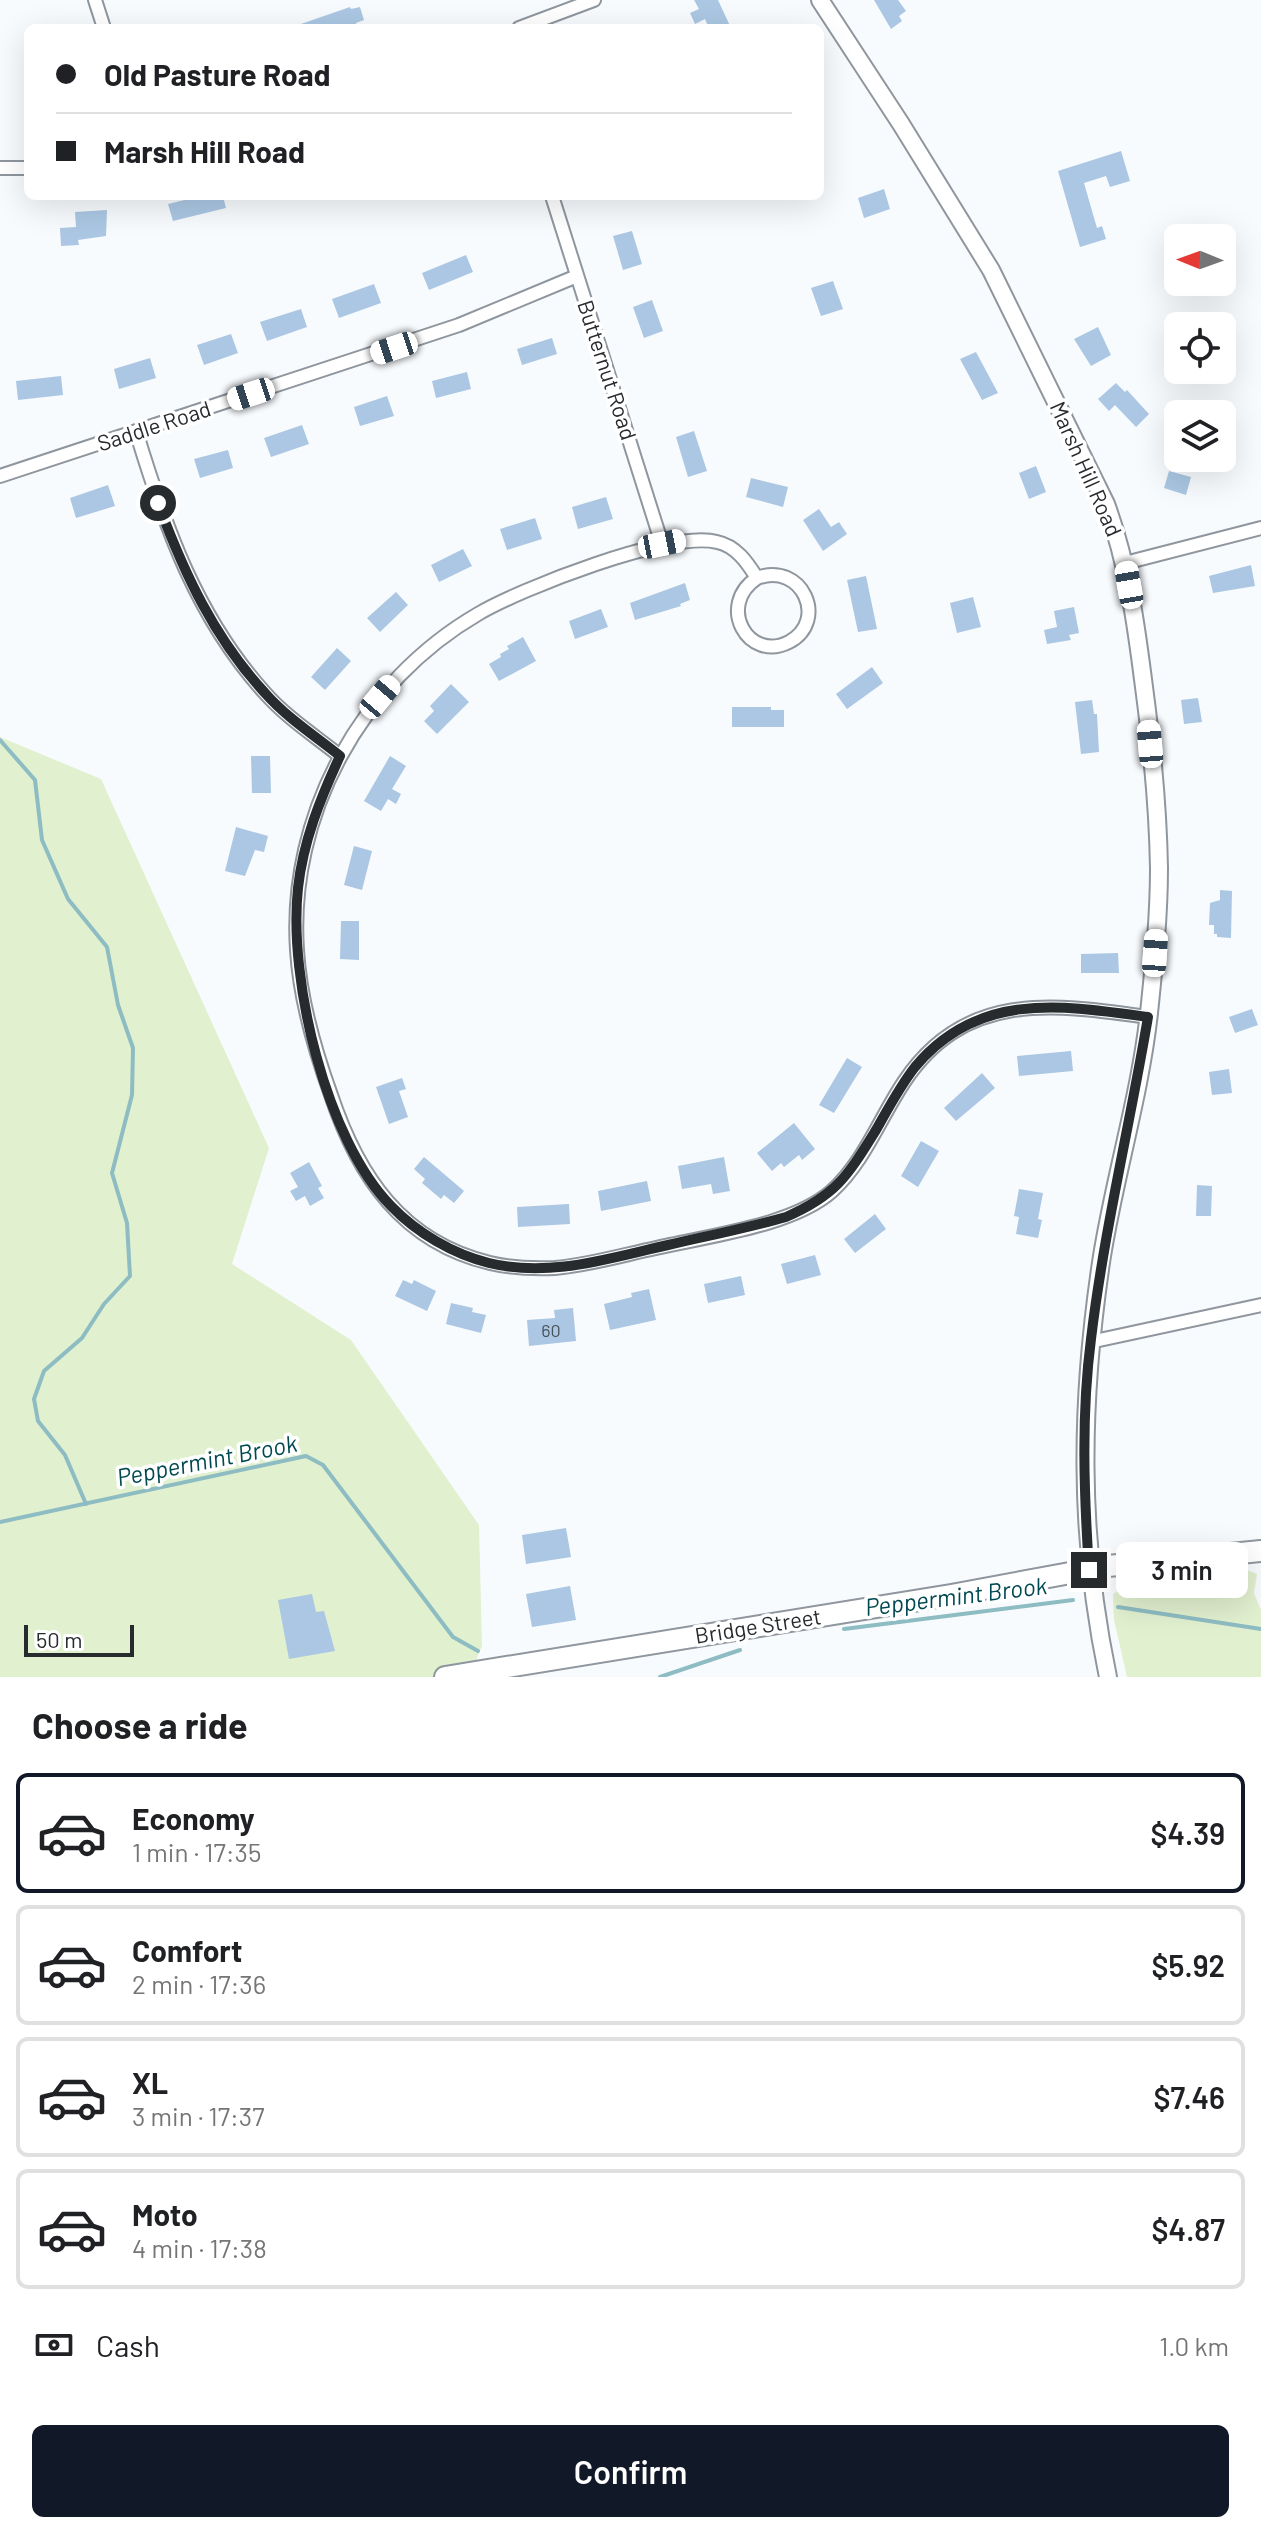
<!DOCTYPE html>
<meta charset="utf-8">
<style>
:root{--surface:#fff;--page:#f2f2f2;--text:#202124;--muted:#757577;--line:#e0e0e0;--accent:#111827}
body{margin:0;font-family:Barlow,sans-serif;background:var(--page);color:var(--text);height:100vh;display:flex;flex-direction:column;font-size:30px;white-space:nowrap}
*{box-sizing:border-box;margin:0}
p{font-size:26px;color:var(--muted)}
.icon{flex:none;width:44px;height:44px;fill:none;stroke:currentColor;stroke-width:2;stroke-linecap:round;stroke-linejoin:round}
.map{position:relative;height:1677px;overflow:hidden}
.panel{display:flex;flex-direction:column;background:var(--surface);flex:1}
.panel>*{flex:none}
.top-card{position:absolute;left:24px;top:24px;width:800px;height:176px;border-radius:12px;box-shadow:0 8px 32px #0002;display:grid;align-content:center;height:176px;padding:0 32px;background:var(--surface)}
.needle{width:52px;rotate:271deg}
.fabs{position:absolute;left:1164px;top:224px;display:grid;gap:16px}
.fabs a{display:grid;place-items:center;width:72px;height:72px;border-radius:12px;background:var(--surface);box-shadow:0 8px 32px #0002;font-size:40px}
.scale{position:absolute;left:24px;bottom:20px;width:110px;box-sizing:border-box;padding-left:8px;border:4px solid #282b2e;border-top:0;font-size:22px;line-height:28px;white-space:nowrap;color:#282b2e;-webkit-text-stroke:6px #fff;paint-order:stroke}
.end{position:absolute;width:36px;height:36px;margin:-18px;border:10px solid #282b2e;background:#fff;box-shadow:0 0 0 4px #fff}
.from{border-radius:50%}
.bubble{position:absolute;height:56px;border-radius:12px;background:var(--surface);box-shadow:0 8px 32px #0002;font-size:26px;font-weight:600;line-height:56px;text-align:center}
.car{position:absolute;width:24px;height:48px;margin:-24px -12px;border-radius:10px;box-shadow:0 0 6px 2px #0007;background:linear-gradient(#fff 24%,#345 0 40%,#fff 0 76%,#345 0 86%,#fff 0)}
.top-card b{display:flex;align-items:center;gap:28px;height:76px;font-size:30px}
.top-card b+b{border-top:2px solid var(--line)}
.top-card i{width:20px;height:20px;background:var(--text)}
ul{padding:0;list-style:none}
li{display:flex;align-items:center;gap:24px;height:120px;margin:0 16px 12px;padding:0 16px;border:4px solid var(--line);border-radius:12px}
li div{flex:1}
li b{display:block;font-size:30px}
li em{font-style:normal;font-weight:600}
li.current{border-color:var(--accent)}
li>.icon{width:72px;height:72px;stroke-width:1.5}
h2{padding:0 32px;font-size:36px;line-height:96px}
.pay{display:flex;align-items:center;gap:20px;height:88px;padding:0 32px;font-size:30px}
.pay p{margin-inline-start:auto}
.button{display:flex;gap:16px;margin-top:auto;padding:16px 32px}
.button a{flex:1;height:92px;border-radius:12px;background:var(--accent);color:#fff;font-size:32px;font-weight:600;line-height:92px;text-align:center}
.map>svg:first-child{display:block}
</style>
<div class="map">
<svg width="1261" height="1677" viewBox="0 0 1261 1677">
<rect width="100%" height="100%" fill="#f8fbfe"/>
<path fill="#e1f0cf" d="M0 737 101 779 269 1148 232 1264 351 1340 479 1525 482 1646 469 1677H0Z
M1244 1569 1257 1574 1254 1593 1261 1610V1677H1127L1114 1620 1113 1594 1131 1582Z"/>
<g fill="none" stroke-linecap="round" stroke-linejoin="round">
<path stroke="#8dbcc2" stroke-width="4" d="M0 740 35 780 42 840 68 899 107 947 118 1005 133 1048 132 1095 112 1173 127 1223 130 1276 104 1304 82 1338 44 1371 34 1399 38 1421 65 1455 86 1504
M0 1522 306 1456 323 1465 453 1637 478 1651
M1118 1607 1261 1629
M844 1629 1073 1600
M660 1677 740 1650"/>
</g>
<path fill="#abc7e3" d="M694 0H718L731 28H709L705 19 695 24 690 13 699 9Z
M874 0H898L906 11 899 16 902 21 891 29Z
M350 7 351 9 360 7 364 20 356 23 357 26 350 28H298V25Z
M1121 151 1130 181 1110 187 1106 176 1084 183 1097 228 1102 226 1106 239 1080 247 1058 171Z
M884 189 890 209 864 218 858 198Z
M201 196H223L226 208 173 221 168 204Z
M107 210 106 236 78 240 79 245 61 246 60 228 76 227 75 212Z
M632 231 642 264 623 270 613 236Z
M466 255 473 272 429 290 422 273Z
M833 281 843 309 821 316 811 288Z
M374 284 381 303 339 318 332 299Z
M652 300 663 331 644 338 633 307Z
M301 309 307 327 267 341 260 322Z
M1098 327 1111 355 1091 366 1074 339Z
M231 334 238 353 204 365 197 345Z
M552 338 557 354 522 365 517 349Z
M976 352 998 393 982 400 960 359Z
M150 358 156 378 119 389 114 369Z
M467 372 471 389 436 398 432 381Z
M61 376 63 395 18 400 16 381Z
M1116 383 1125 392 1127 390 1149 414 1136 427 1115 405 1109 411 1098 399Z
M387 396 394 416 360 426 354 407Z
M302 425 309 444 271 457 264 438Z
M694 431 707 471 688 477 676 437Z
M228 450 233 468 200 478 194 459Z
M1036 466 1046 492 1029 499 1019 473Z
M1169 471 1191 477 1186 495 1164 488Z
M751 478 788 487 783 507 746 497Z
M108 485 115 506 76 518 70 498Z
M606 497 613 519 578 529 572 507Z
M819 509 831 527 839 522 847 534 823 551 803 520Z
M535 518 542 539 507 550 500 529Z
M463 549 472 566 439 582 431 565Z
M1251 565 1255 586 1213 593 1209 576Z
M866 576 877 629 858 632 847 580Z
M685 583 690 600 680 604 681 606 635 620 630 603Z
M396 592 408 605 380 632 367 618Z
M973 597 981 627 957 633 950 603Z
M1074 607 1079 633 1069 635 1071 640 1047 644 1044 630 1057 627 1054 611Z
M601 609 608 627 575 639 569 621Z
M523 637 536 661 499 681 489 664 501 657 500 654 509 649 507 646Z
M337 648 351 661 325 690 311 677Z
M872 667 883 683 847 709 836 694Z
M451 684 469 702 437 734 424 721 434 711 430 706Z
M1198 698 1202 722 1184 724 1181 700Z
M1092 700 1094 714H1097L1099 752 1081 754 1075 702Z
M732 707H771V710H784V727H732Z
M251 756H270L271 793H252Z
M390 756 406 766 392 789 401 794 396 804 388 799 381 811 364 801Z
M236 827 268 836 264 852 255 850 245 876 225 871Z
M354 846 372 851 362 890 344 885Z
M1220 890 1232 891 1231 938 1217 937V934H1214V925H1209L1210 903 1220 900Z
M341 921H359V960L340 959Z
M1118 953 1119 973H1081V954Z
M1252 1009 1258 1025 1235 1033 1229 1017Z
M1071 1051 1073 1071 1019 1076 1017 1056Z
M847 1058 862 1067 834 1113 819 1105Z
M1229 1069 1232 1093 1212 1095 1209 1072Z
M982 1073 995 1088 956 1121 944 1108Z
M402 1078 406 1089 399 1091 408 1117 389 1124 376 1087Z
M794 1123 815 1149 802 1160 799 1155 784 1167 781 1163 772 1171 757 1153Z
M921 1141 939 1151 918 1187 901 1176Z
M424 1157 464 1191 454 1203 444 1195 441 1199 422 1183 425 1179 414 1169Z
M724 1157 730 1191 713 1194 711 1184 682 1189 678 1166Z
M309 1162 322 1186 318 1188 324 1198 310 1206 305 1196 296 1201 290 1191 298 1187 290 1173Z
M647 1181 651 1201 601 1211 598 1191Z
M1197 1185 1212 1186 1211 1216H1196Z
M1019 1189 1043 1193 1038 1219 1042 1220 1038 1238 1016 1234 1019 1217 1014 1216Z
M569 1204 570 1224 518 1227 517 1207Z
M875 1214 886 1229 855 1253 844 1239Z
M815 1255 821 1275 787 1284 781 1264Z
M741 1276 745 1295 708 1303 704 1284Z
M403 1280 412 1284 414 1280 436 1291 427 1311 395 1296Z
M649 1289 656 1320 610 1330 604 1304 632 1297 631 1293Z
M451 1303 473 1308 472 1312 486 1315 481 1333 446 1324Z
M573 1308 576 1341 529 1346 527 1320 555 1318 554 1310Z
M566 1528 571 1557 526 1564 522 1535Z
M570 1586 576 1620 532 1627 526 1594Z
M312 1594 316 1612 324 1611 335 1651 289 1659 278 1600Z"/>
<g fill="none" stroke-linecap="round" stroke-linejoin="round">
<g stroke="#8f969e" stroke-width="16">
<path id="minor" d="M95 0 104 28
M519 28 594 0
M0 168H28
M552 196 662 544
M136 431C165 527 197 618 265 693 286 717 315 736 340 756
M0 476 459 325 577 276
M1125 563 1261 528
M757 578C802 561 829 621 789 642 748 663 716 605 757 578 747 562 736 546 717 542 670 530 520 589 478 614 361 682 288 815 297 950 300 1000 314 1048 331 1095 358 1176 402 1242 490 1263 511 1268 533 1269 555 1268 589 1265 623 1255 656 1248 707 1236 793 1226 832 1191 864 1162 880 1118 904 1082 965 990 1054 1004 1148 1017
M1090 1342 1261 1305"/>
</g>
<g stroke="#8f969e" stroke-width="20">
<path id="tertiary" d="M820 0 901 124 991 270 1106 504C1128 564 1136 624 1144 687 1152 747 1158 808 1159 868 1159 916 1154 965 1149 1013 1140 1095 1115 1175 1102 1256 1080 1400 1078 1535 1108 1677"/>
</g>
<g stroke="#8f969e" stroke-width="24">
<path id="primary" d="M445 1677 951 1595 1108 1566 1261 1551"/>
</g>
<use href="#minor" stroke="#fff" stroke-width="12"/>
<use href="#tertiary" stroke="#fff" stroke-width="16"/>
<use href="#primary" stroke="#fff" stroke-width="20"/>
</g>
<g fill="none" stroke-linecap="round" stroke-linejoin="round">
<path stroke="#282b2e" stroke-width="10" d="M158 503C184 573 214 638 265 693 286 717 315 736 340 756 320 799 303 842 298 888 288 979 326 1140 391 1206 417 1233 453 1254 489 1263 550 1278 609 1258 668 1245 707 1236 747 1228 786 1217 837 1195 848 1175 876 1130 888 1109 900 1086 915 1067 978 991 1062 1005 1148 1017 1130 1124 1104 1231 1091 1339 1081 1416 1084 1493 1089 1570"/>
</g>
<g text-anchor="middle" stroke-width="7" stroke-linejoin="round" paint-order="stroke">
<g font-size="18" fill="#49525b">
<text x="551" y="1337">60</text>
</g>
<g font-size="22" fill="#282b2e" stroke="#fff">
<text transform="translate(607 370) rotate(72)" y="8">Butternut Road</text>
<text transform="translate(154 426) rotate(-18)" y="8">Saddle Road</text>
<text transform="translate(1086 469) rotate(66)" y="8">Marsh Hill Road</text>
<text transform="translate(758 1626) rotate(-9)" y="8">Bridge Street</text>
</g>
<g font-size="24" font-style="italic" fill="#004951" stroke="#fff">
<text transform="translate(207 1461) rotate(-11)" y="8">Peppermint Brook</text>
<text transform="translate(956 1597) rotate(-7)" y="8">Peppermint Brook</text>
</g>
</g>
</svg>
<div class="fabs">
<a><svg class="needle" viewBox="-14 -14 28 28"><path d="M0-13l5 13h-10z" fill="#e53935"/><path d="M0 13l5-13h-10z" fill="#757577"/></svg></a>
<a><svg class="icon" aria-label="locate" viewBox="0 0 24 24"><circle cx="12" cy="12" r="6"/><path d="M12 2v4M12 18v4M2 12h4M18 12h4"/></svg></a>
<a><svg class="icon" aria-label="layers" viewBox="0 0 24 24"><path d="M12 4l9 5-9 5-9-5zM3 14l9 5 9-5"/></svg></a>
</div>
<div class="scale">50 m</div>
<i class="end from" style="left:158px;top:503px"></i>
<i class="end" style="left:1089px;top:1570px"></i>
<div class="bubble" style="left:1116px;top:1542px;width:132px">3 min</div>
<i class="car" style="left:394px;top:348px;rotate:252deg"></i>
<i class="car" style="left:251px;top:394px;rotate:252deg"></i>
<i class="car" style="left:662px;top:544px;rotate:79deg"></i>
<i class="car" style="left:1129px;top:585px;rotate:350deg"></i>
<i class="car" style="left:380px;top:697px;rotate:40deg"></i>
<i class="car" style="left:1150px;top:744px;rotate:355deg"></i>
<i class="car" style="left:1155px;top:953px;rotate:4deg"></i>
<div class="top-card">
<b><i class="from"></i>Old Pasture Road</b>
<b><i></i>Marsh Hill Road</b>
</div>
</div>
<section class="panel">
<h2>Choose a ride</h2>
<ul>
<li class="current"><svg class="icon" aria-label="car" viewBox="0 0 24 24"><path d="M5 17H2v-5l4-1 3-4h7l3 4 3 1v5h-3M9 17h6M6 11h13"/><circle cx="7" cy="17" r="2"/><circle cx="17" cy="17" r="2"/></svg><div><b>Economy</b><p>1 min · 17:35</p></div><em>$4.39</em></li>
<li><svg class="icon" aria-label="car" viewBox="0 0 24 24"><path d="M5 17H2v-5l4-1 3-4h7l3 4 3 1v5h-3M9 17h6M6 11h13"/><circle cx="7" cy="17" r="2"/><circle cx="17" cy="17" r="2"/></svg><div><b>Comfort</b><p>2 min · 17:36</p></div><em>$5.92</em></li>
<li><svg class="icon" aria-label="car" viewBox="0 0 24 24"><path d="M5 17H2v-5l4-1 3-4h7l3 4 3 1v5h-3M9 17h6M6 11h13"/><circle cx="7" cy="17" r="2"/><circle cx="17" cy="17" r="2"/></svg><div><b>XL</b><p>3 min · 17:37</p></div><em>$7.46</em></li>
<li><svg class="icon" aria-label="car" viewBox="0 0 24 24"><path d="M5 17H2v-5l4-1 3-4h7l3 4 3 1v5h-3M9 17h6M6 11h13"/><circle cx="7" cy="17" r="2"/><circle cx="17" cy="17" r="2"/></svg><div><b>Moto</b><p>4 min · 17:38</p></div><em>$4.87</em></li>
</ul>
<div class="pay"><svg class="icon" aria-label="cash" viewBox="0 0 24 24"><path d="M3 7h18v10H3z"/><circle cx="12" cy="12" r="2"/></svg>Cash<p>1.0 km</p></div>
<div class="button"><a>Confirm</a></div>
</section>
